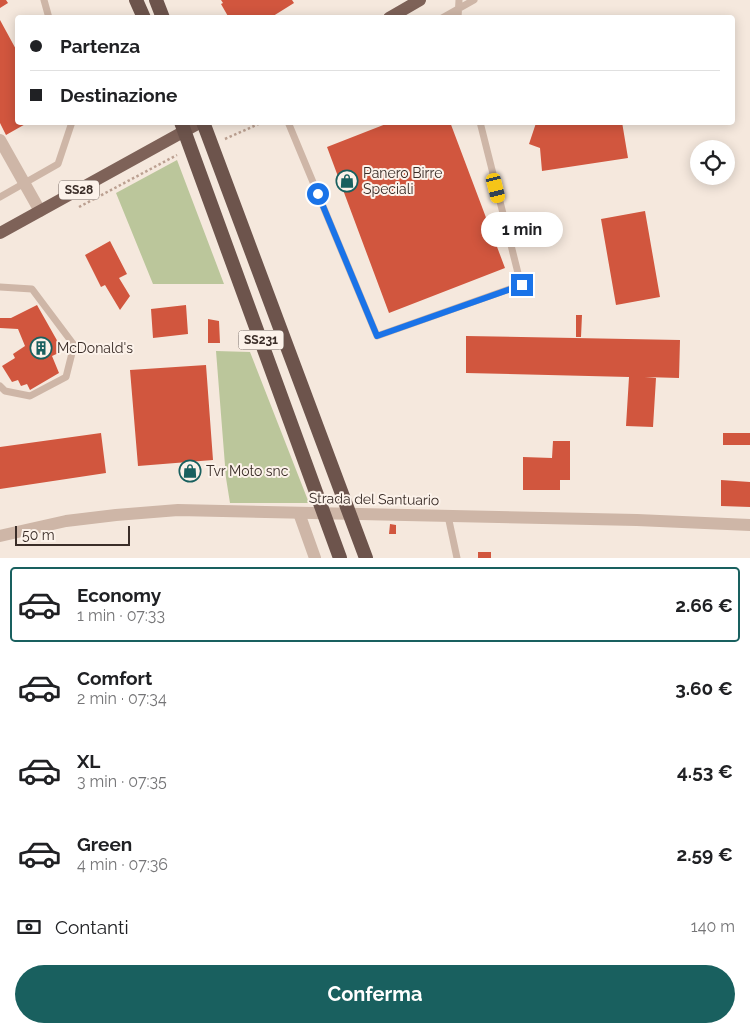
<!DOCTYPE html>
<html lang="it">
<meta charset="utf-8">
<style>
:root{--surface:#fff;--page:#f2f2f2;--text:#202124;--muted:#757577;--line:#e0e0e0;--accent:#19605f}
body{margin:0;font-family:Raleway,sans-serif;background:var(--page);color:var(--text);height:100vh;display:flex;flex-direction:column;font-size:19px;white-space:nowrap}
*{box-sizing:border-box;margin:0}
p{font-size:16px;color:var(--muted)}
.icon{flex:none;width:28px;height:28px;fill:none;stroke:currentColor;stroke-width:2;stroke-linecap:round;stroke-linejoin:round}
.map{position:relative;height:558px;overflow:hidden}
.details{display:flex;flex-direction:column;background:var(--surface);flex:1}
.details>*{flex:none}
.hud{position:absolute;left:15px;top:15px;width:720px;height:110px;border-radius:5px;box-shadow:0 2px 12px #0003;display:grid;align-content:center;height:110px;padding:0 15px;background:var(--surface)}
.tools{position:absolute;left:690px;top:140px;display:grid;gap:10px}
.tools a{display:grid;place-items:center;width:45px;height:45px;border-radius:50%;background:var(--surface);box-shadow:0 2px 12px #0003;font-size:25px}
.scale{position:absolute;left:15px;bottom:12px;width:115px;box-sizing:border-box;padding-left:5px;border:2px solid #3a2d28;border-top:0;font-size:14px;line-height:18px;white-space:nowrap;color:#3a2d28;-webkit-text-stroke:4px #fcf2ea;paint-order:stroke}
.end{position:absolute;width:22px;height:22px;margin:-11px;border:6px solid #1a73e8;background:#fff;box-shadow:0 0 0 2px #fff}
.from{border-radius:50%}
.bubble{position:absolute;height:35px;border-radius:18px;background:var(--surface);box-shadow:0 2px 12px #0003;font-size:16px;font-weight:700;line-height:35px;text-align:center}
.car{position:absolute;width:15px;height:30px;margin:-15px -8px;border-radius:6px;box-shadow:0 0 4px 1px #0007;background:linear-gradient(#f5c518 24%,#345 0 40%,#f5c518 0 76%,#345 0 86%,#f5c518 0)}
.hud b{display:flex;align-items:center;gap:18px;height:48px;font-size:19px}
.hud b+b{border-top:1px solid var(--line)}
.hud i{width:12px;height:12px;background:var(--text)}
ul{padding:9px 0 0;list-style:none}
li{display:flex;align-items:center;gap:15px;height:75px;margin:0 10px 8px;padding:0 5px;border:2px solid transparent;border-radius:5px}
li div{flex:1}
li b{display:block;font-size:19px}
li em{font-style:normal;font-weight:700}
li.active{border-color:var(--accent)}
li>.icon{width:45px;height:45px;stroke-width:1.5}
.pay{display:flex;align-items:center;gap:12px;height:55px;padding:0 15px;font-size:19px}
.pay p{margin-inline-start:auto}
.primary-button{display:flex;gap:10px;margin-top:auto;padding:10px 15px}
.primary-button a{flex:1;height:58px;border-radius:30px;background:var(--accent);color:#fff;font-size:20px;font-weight:700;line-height:58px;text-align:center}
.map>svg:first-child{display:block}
</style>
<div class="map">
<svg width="750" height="558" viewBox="0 0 750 558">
<rect width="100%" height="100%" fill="#f5e8dd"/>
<path fill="#bbc69b" d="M177 160 224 284H153L116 193Z
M216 351 250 352 309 503H230L226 478Z"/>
<path fill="#d1563e" d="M0 0H6L8 3 0 8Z
M221 0H292L294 3 270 18H229L221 4 223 3Z
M0 20 18 53V122H29L6 135 0 123Z
M391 122H450L505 268 389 313 327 147Z
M539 122H622L628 158 542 171 540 148 529 144 536 123 539 124Z
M645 211 660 297 616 305 601 219Z
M110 241 127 274 119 278 130 296 120 310 105 285 101 287 85 255Z
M37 305 63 351 52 356 59 373 30 390 27 384 21 386 18 380 12 382 2 366 15 358 13 354 25 346 18 329 0 328V318H11Z
M186 305 188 334 153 338 151 309Z
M576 315H582L581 337H576Z
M208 319 219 321 220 343H208Z
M466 336 680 340 679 378 645 377 656 378 653 427 626 426 629 377 466 373Z
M206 365 213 460 138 466 130 370Z
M101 433 106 473 0 489V447Z
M723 433H750V445H723Z
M553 441H570V480H560V490H523V457L552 458Z
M721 480 750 482V507L721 506Z
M390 524 396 525V534H389Z
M478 552H491V558H478Z"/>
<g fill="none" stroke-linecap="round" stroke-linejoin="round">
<path stroke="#bba091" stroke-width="2.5" stroke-dasharray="2.5 2.5" stroke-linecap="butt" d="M225 139 263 122
M79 207 177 155"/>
<path stroke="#ceb6a7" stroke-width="7" d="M44 0 49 18
M442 18 474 0
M458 18 459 0
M288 122 377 336 521 285 480 122
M0 197 58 164 72 122
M0 386 5 391 30 396 66 377 74 345 32 289 0 287
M448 516 457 558"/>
<path stroke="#ceb6a7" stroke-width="12" d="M0 140 40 211
M299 513 315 558"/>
<path stroke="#ceb6a7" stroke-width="12" d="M0 536 66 521 116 515 178 510 637 520 750 525"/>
<path stroke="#7e6258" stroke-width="12" d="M389 18 420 0
M0 233 201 122"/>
<path stroke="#6d544c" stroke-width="14" d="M136 0 144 18
M156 0 163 18"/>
<path stroke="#6d544c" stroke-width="14" d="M181 122 340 558
M203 122 366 558"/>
</g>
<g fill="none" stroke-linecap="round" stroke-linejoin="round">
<path stroke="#1a73e8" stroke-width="6" d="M318 194 377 336 522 285"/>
</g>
<defs>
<g id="shop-ring" transform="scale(1.125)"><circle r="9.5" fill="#fcf2ea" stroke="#19605f" stroke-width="1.5"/><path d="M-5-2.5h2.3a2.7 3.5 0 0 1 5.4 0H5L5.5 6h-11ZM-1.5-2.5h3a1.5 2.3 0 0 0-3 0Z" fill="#19605f"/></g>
<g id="building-ring" transform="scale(1.125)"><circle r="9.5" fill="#fcf2ea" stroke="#19605f" stroke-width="1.5"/><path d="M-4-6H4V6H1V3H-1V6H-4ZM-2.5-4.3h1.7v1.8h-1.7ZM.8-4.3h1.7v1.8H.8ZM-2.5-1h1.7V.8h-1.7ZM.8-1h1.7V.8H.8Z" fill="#19605f"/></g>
</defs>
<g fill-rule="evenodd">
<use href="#shop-ring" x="347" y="181"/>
<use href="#building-ring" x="41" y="348"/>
<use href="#shop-ring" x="190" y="471"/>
</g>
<g text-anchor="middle" stroke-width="4" stroke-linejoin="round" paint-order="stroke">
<g fill="#fcf2ea" stroke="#746862" stroke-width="1">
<rect x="59" y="180.5" width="40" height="19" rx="4"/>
<rect x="238.5" y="330.5" width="45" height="19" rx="4"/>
</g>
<g font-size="12" font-weight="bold" fill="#3a2d28">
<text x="79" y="194">SS28</text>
<text x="261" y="344">SS231</text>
</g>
<g font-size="14" fill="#3a2d28" stroke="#fcf2ea" text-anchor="start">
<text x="363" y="178">Panero Birre<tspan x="363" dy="16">Speciali</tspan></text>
<text x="57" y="353">McDonald's</text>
<text x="206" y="476">Tvr Moto snc</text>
</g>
<g font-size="14" fill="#3a2d28" stroke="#fcf2ea">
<text transform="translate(374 499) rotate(1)" y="5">Strada del Santuario</text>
</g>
</g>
</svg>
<div class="tools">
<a><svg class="icon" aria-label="locate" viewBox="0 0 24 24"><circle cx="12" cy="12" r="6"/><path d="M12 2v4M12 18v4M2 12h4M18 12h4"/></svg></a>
</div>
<div class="scale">50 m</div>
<i class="end from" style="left:318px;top:194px"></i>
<i class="end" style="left:522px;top:285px"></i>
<div class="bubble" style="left:481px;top:212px;width:82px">1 min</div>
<i class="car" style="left:496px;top:188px;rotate:166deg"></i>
<div class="hud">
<b><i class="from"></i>Partenza</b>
<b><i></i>Destinazione</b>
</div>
</div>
<section class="details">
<ul>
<li class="active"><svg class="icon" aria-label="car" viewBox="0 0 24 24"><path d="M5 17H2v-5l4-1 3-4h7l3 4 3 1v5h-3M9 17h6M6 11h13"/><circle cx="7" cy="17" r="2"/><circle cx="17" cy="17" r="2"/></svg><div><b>Economy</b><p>1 min · 07:33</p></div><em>2.66 €</em></li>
<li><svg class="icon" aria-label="car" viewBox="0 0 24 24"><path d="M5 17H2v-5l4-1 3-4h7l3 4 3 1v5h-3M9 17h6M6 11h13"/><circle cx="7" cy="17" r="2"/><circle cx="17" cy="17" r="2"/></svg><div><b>Comfort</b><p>2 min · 07:34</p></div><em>3.60 €</em></li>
<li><svg class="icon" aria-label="car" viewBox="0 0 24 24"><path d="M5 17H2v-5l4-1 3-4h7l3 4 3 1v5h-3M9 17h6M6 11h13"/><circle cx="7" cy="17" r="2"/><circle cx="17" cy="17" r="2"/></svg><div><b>XL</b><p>3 min · 07:35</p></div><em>4.53 €</em></li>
<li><svg class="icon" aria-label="car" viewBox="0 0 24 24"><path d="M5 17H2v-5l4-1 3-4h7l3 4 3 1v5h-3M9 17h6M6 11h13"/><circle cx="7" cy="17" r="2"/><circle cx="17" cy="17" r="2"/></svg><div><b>Green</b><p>4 min · 07:36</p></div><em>2.59 €</em></li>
</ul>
<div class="pay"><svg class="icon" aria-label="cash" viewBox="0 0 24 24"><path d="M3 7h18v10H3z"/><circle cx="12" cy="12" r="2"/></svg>Contanti<p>140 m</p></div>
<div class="primary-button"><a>Conferma</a></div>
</section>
